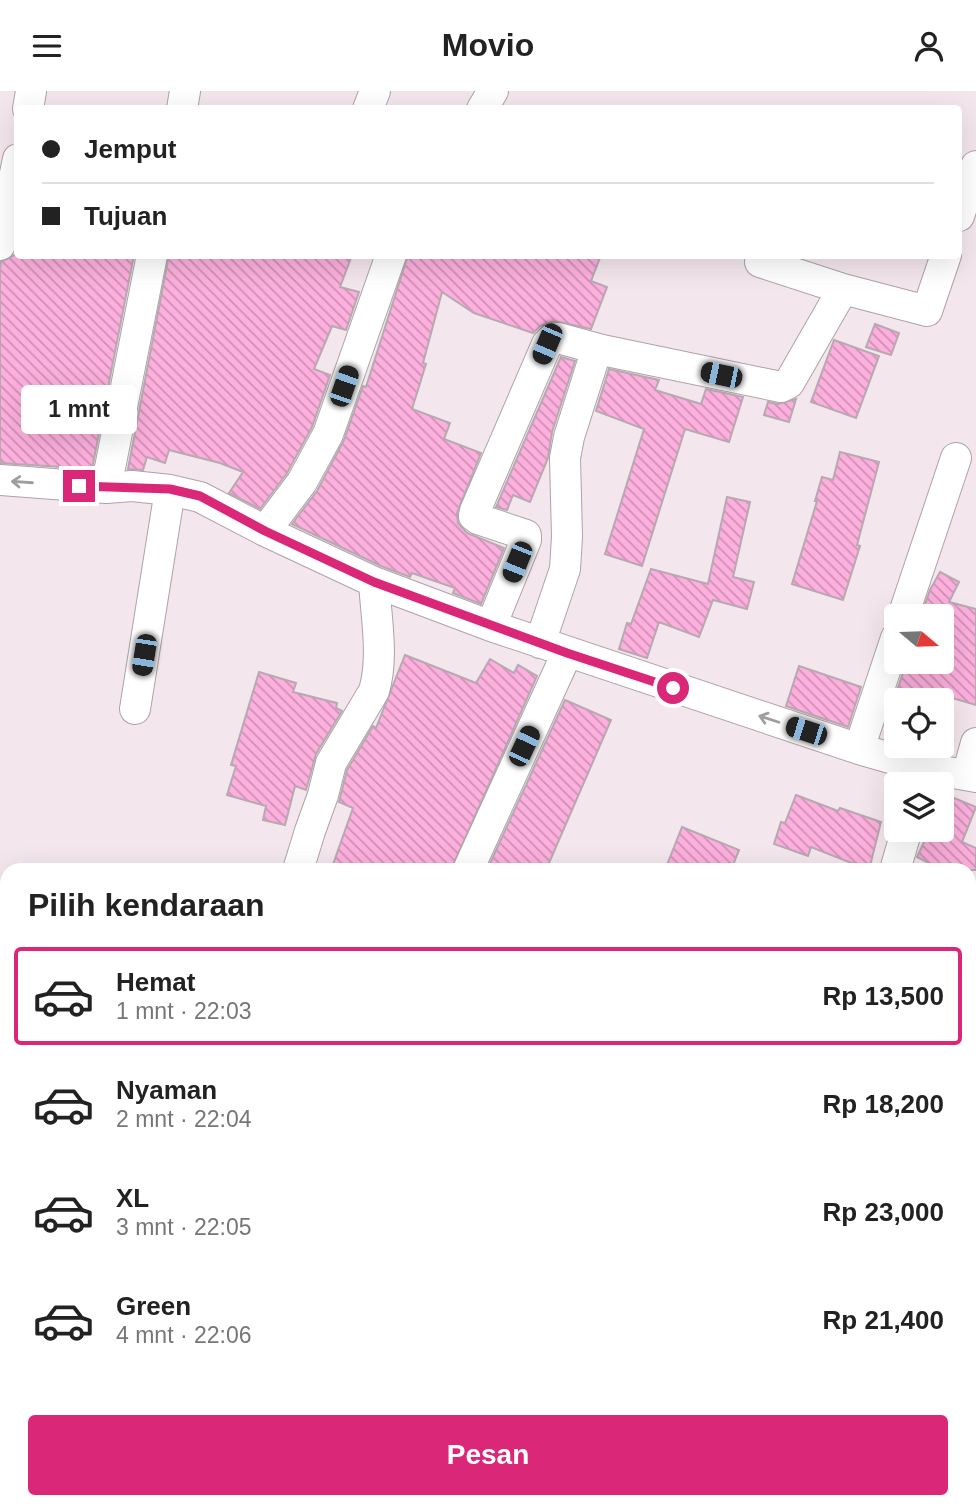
<!DOCTYPE html>
<html lang="id">
<meta charset="utf-8">
<style>
:root{--surface:#fff;--page:#f6f6f6;--text:#222;--muted:#767676;--line:#e0e0e0;--accent:#db2777}
body{margin:0;font-family:Arial,sans-serif;background:var(--page);color:var(--text);height:100vh;display:flex;flex-direction:column;font-size:26px;white-space:nowrap}
*{box-sizing:border-box;margin:0}
p{font-size:23px;color:var(--muted)}
.icon{flex:none;width:38px;height:38px;fill:none;stroke:currentColor;stroke-width:2;stroke-linecap:round;stroke-linejoin:round}
.map{position:relative;flex:1;overflow:hidden}
.details{position:absolute;left:0px;top:772px;width:976px;height:646px;display:flex;flex-direction:column;background:var(--surface);border-radius:21px 21px 0 0;box-shadow:0 7px 28px #0002}
.details>*{flex:none}
.banner{position:absolute;left:14px;top:14px;width:948px;height:154px;border-radius:7px;box-shadow:0 7px 28px #0002;display:grid;align-content:center;height:154px;padding:0 28px;background:var(--surface)}
.needle{width:46px;rotate:109deg}
.buttons{position:absolute;left:884px;top:513px;display:grid;gap:14px}
.buttons a{display:grid;place-items:center;width:70px;height:70px;border-radius:7px;background:var(--surface);box-shadow:0 7px 28px #0002;font-size:35px}
.end{position:absolute;width:32px;height:32px;margin:-16px;border:9px solid #db2777;background:#fff;box-shadow:0 0 0 4px #fff}
.from{border-radius:50%}
.bubble{position:absolute;height:49px;border-radius:7px;background:var(--surface);box-shadow:0 7px 28px #0002;font-size:23px;font-weight:700;line-height:49px;text-align:center}
.car{position:absolute;width:21px;height:42px;margin:-21px -10px;border-radius:9px;box-shadow:0 0 5px 2px #0007;background:linear-gradient(#222 24%,#8ab4d8 0 40%,#222 0 76%,#8ab4d8 0 86%,#222 0)}
.banner b{display:flex;align-items:center;gap:24px;height:66px;font-size:26px}
.banner b+b{border-top:2px solid var(--line)}
.banner i{width:18px;height:18px;background:var(--text)}
ul{padding:0;list-style:none}
li{display:flex;align-items:center;gap:21px;height:98px;margin:0 14px 10px;padding:0 14px;border:4px solid transparent;border-radius:7px}
li div{flex:1}
li b{display:block;font-size:26px}
li em{font-style:normal;font-weight:700}
li.on{border-color:var(--accent)}
li>.icon{width:63px;height:63px;stroke-width:1.5}
h2{padding:0 28px;font-size:32px;line-height:84px}
.button{display:flex;gap:14px;margin-top:auto;padding:14px 28px}
.button a{flex:1;height:80px;border-radius:7px;background:var(--accent);color:#fff;font-size:28px;font-weight:700;line-height:80px;text-align:center}
header{display:flex;justify-content:space-between;align-items:center;height:91px;padding:0 28px;background:var(--surface);font-size:32px;font-weight:700}
.map>svg:first-child{display:block}
</style>
<header><svg class="icon" aria-label="menu" viewBox="0 0 24 24"><path d="M4 6h16M4 12h16M4 18h16"/></svg>Movio<svg class="icon" aria-label="person" viewBox="0 0 24 24"><circle cx="12" cy="8" r="4"/><path d="M4 21q1-7 8-7t8 7"/></svg></header>
<div class="map">
<svg width="976" height="1416" viewBox="0 0 976 1416">
<defs>
<pattern id="building-back-hatch" width="6" height="6" patternUnits="userSpaceOnUse" patternTransform="scale(1.75)"><rect width="6" height="6" fill="#fdb0dd"/><path d="M-1 5l2 2M0 0l6 6M5-1l2 2" fill="none" stroke="#ce90b5"/></pattern>
</defs>
<rect width="100%" height="100%" fill="#f4e6ed"/>
<path fill="url(#building-back-hatch)" stroke="#b6a9b0" stroke-width="2" d="M14 164H134L92 378 0 372V177L1 171Z
M169 164H352L340 196 359 201 346 239 332 235 314 278 330 284 312 336 287 382 260 418 229 402 243 381 220 372 169 359 165 372 147 366 143 379 128 378Z
M408 164H601L591 190 607 196 591 238 555 230 540 235 533 242 474 222 442 201 423 272 426 273 412 318 450 332 444 348 481 362 457 422 458 432 467 442 504 457 481 513 453 502 455 497 412 482 410 486 381 475 292 433 317 400 344 349 363 295 366 296Z
M875 233 899 242 891 264 866 256Z
M834 249 879 265 856 327 811 311Z
M561 266 575 270 552 341 548 367 530 411 513 404 507 419 496 416Z
M609 278 659 289 655 299 701 313 706 298 743 306 729 351 685 338 642 475 605 463 644 338 596 320Z
M796 308 789 331 764 324 768 311 778 313Z
M840 361 879 371 857 454 860 455 843 509 792 493 817 410H815L822 386 833 389Z
M727 406 750 411 733 486 754 491 747 518 713 509 699 546 659 531 647 567 619 558 627 532 631 533 651 478 708 493Z
M940 481 959 491 949 511 976 518V614L932 601 929 609H894L907 570 942 579V525H921L930 499Z
M405 564 476 592 490 568 514 582 518 574 537 585 451 779H331L353 717 339 711 347 679 373 635 376 637Z
M799 575 861 596 848 636 786 615Z
M259 581 296 592 293 601 337 612 336 617 342 620 316 663 306 699 295 695 285 734 263 729 266 715 227 704 236 675 231 674Z
M565 609 611 629 546 779H487Z
M942 702 976 716 962 751 976 757V779H942L917 766 930 738H942Z
M796 704 838 720 840 717 881 731 869 779 811 756 808 765 774 753 781 731 785 732Z
M682 736 739 759 731 779H665Z"/>
<g fill="none" stroke-linecap="round" stroke-linejoin="round">
<g stroke="#aea2a8" stroke-width="32">
<path id="minor" d="M28 18 31 0
M182 18 185 0
M368 18 375 0
M482 18 493 0
M959 125 976 75
M0 154 18 68
M760 171 843 198
M0 389 106 397 132 395 170 399 200 406 265 440 374 491 491 535 859 658 925 677 976 686
M106 397 152 164
M265 440 302 391 328 343 391 164
M903 525 956 367
M491 535 526 449V444L478 428 474 425 475 420 547 253 552 248 558 247 602 259 781 296 789 292 843 198 927 220 946 164
M540 552 565 478 567 446 565 367 569 346 594 267 602 259
M135 618 170 399
M859 658 896 547
M967 684 976 652
M298 779 310 740 323 704 331 672 374 600C384 566 376 526 374 491
M468 779 567 562
M895 779 907 738
M0 1144 7 1147
M970 1193 976 1195
M0 1256 7 1258
M0 1372 7 1374
M155 1410 177 1416
M254 1416 258 1410"/>
</g>
<use href="#minor" stroke="#fff" stroke-width="30"/>
</g>
<defs><path id="oneway-shaft" d="M-6 0H5M1.5-3L5.5 0L1.5 3" fill="none" stroke-width="1.6" stroke-linecap="round" stroke-linejoin="round" transform="scale(1.75)"/></defs>
<g stroke="#a09d9e">
<use href="#oneway-shaft" transform="translate(22 391) rotate(-176)"/>
<use href="#oneway-shaft" transform="translate(769 628) rotate(-162)"/>
</g>
<g fill="none" stroke-linecap="round" stroke-linejoin="round">
<path stroke="#db2777" stroke-width="9" d="M79 395 170 398 200 405 265 440 374 491 567 562 673 597"/>
</g>
</svg>
<div class="buttons">
<a><svg class="needle" viewBox="-14 -14 28 28"><path d="M0-13l5 13h-10z" fill="#e53935"/><path d="M0 13l5-13h-10z" fill="#767676"/></svg></a>
<a><svg class="icon" aria-label="locate" viewBox="0 0 24 24"><circle cx="12" cy="12" r="6"/><path d="M12 2v4M12 18v4M2 12h4M18 12h4"/></svg></a>
<a><svg class="icon" aria-label="layers" viewBox="0 0 24 24"><path d="M12 4l9 5-9 5-9-5zM3 14l9 5 9-5"/></svg></a>
</div>
<i class="end from" style="left:673px;top:597px"></i>
<i class="end" style="left:79px;top:395px"></i>
<div class="bubble" style="left:21px;top:294px;width:116px">1 mnt</div>
<i class="car" style="left:547px;top:253px;rotate:203deg"></i>
<i class="car" style="left:721px;top:284px;rotate:282deg"></i>
<i class="car" style="left:344px;top:295px;rotate:19deg"></i>
<i class="car" style="left:517px;top:471px;rotate:202deg"></i>
<i class="car" style="left:144px;top:564px;rotate:189deg"></i>
<i class="car" style="left:806px;top:640px;rotate:288deg"></i>
<i class="car" style="left:524px;top:655px;rotate:25deg"></i>
<div class="banner">
<b><i class="from"></i>Jemput</b>
<b><i></i>Tujuan</b>
</div>
<section class="details">
<h2>Pilih kendaraan</h2>
<ul>
<li class="on"><svg class="icon" aria-label="car" viewBox="0 0 24 24"><path d="M5 17H2v-5l4-1 3-4h7l3 4 3 1v5h-3M9 17h6M6 11h13"/><circle cx="7" cy="17" r="2"/><circle cx="17" cy="17" r="2"/></svg><div><b>Hemat</b><p>1 mnt · 22:03</p></div><em>Rp 13,500</em></li>
<li><svg class="icon" aria-label="car" viewBox="0 0 24 24"><path d="M5 17H2v-5l4-1 3-4h7l3 4 3 1v5h-3M9 17h6M6 11h13"/><circle cx="7" cy="17" r="2"/><circle cx="17" cy="17" r="2"/></svg><div><b>Nyaman</b><p>2 mnt · 22:04</p></div><em>Rp 18,200</em></li>
<li><svg class="icon" aria-label="car" viewBox="0 0 24 24"><path d="M5 17H2v-5l4-1 3-4h7l3 4 3 1v5h-3M9 17h6M6 11h13"/><circle cx="7" cy="17" r="2"/><circle cx="17" cy="17" r="2"/></svg><div><b>XL</b><p>3 mnt · 22:05</p></div><em>Rp 23,000</em></li>
<li><svg class="icon" aria-label="car" viewBox="0 0 24 24"><path d="M5 17H2v-5l4-1 3-4h7l3 4 3 1v5h-3M9 17h6M6 11h13"/><circle cx="7" cy="17" r="2"/><circle cx="17" cy="17" r="2"/></svg><div><b>Green</b><p>4 mnt · 22:06</p></div><em>Rp 21,400</em></li>
</ul>
<div class="button"><a>Pesan</a></div>
</section>
</div>
